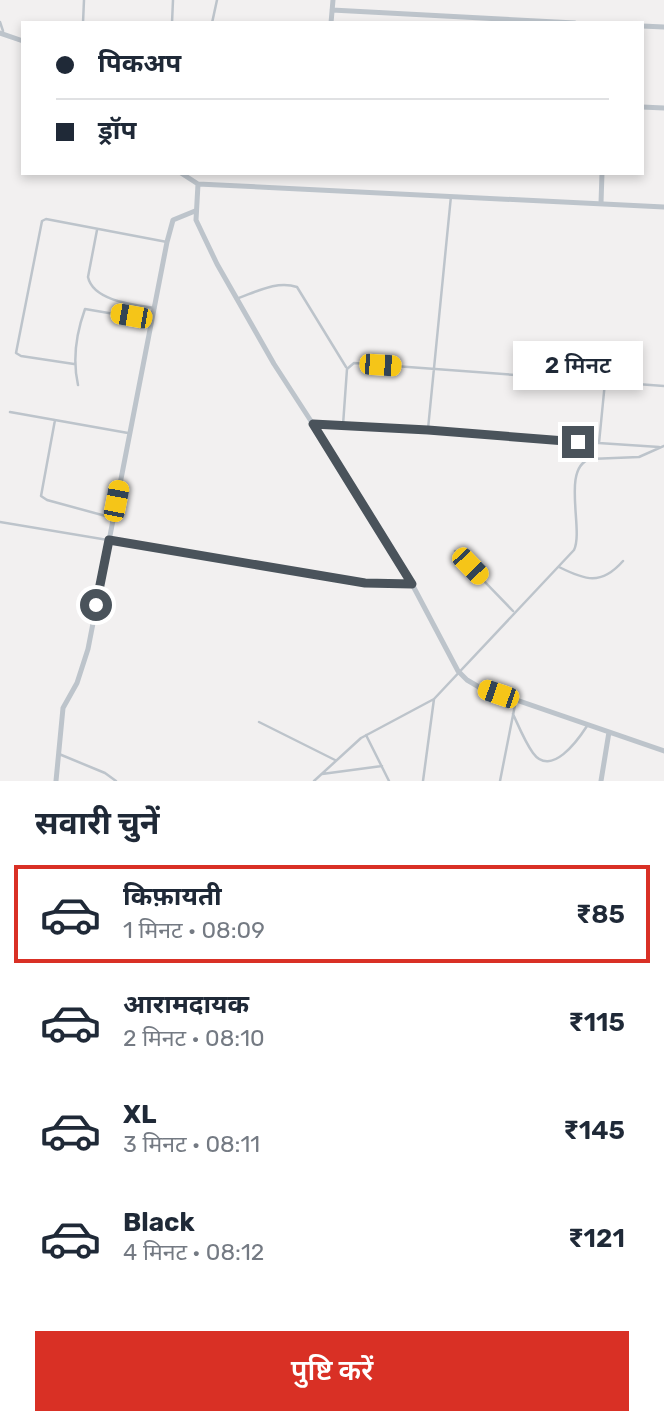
<!DOCTYPE html>
<html lang="hi">
<meta charset="utf-8">
<style>
:root{--surface:#fff;--page:#f2f2f3;--text:#1f2937;--muted:#747a83;--line:#e0e1e3;--accent:#d93025}
body{margin:0;font-family:Rubik,"Noto Sans Devanagari",sans-serif;background:var(--page);color:var(--text);height:100vh;display:flex;flex-direction:column;font-size:26px;white-space:nowrap}
*{box-sizing:border-box;margin:0}
p{font-size:23px;color:var(--muted)}
.icon{flex:none;width:38px;height:38px;fill:none;stroke:currentColor;stroke-width:2;stroke-linecap:round;stroke-linejoin:round}
.map{position:relative;height:781px;overflow:hidden}
.panel{display:flex;flex-direction:column;background:var(--surface);flex:1}
.panel>*{flex:none}
.hud{position:absolute;left:21px;top:21px;width:623px;height:154px;border-radius:0px;box-shadow:0 4px 10px #0003;display:grid;align-content:center;height:154px;padding:0 35px;background:var(--surface)}
.end{position:absolute;width:32px;height:32px;margin:-16px;border:9px solid #4a535b;background:#fff;box-shadow:0 0 0 4px #fff}
.from{border-radius:50%}
.bubble{position:absolute;height:49px;border-radius:0px;background:var(--surface);box-shadow:0 4px 10px #0003;font-size:23px;font-weight:600;line-height:49px;text-align:center}
.car{position:absolute;width:21px;height:42px;margin:-21px -10px;border-radius:9px;box-shadow:0 0 5px 2px #0007;background:linear-gradient(#f5c518 24%,#345 0 40%,#f5c518 0 76%,#345 0 86%,#f5c518 0)}
.hud b{display:flex;align-items:center;gap:24px;height:66px;font-size:26px}
.hud b+b{border-top:2px solid var(--line)}
.hud i{width:18px;height:18px;background:var(--text)}
ul{padding:0;list-style:none}
li{display:flex;align-items:center;gap:21px;height:98px;margin:0 14px 10px;padding:0 21px;border:4px solid transparent;border-radius:0px}
li div{flex:1}
li b{display:block;font-size:26px}
li em{font-style:normal;font-weight:600}
li.on{border-color:var(--accent)}
li>.icon{width:63px;height:63px;stroke-width:1.5}
h2{padding:0 35px;font-size:32px;line-height:84px}
.action{display:flex;gap:14px;margin-top:auto;padding:14px 35px}
.action a{flex:1;height:80px;border-radius:0px;background:var(--accent);color:#fff;font-size:28px;font-weight:600;line-height:80px;text-align:center}
.map>svg:first-child{display:block}
</style>
<div class="map">
<svg width="664" height="781" viewBox="0 0 664 781">
<rect width="100%" height="100%" fill="#f2f0f0"/>
<g fill="none" stroke-linecap="round" stroke-linejoin="round">
<path stroke="#bdc4cb" stroke-width="2.5" d="M0 22 3 31
M83 23 84 0
M172 23 173 0
M212 23 217 0
M97 230 88 277C93 301 135 305 155 308
M236 299C256 292 277 280 297 287L346 367
M74 364 21 356 16 353 42 221 46 219 167 242
M78 385C72 358 76 334 85 309L150 320
M10 412 128 433
M55 420 41 496 47 500 113 518
M313 424 659 447
M343 425 347 369 354 363 664 386
M428 429 451 196
M599 443 605 382
M0 522 365 583 411 584
M455 551 513 611
M559 567C585 580 601 586 623 561
M513 714C519 727 525 742 533 753 551 778 578 740 587 726
M259 722 335 760
M366 735 389 781
M59 754 105 773 116 781
M322 774 382 766
M314 781 361 738 434 699 574 550C584 530 561 468 590 459L639 457 664 446
M423 781 434 699
M500 781 516 700"/>
<path stroke="#bdc4cb" stroke-width="5" d="M332 10 575 23
M331 23 333 0
M642 26 664 27
M0 33 23 41
M642 107 664 108
M181 173 198 184 664 207
M198 184 196 220 217 264 274 364 333 455 412 584 458 671 467 680 479 687 664 751
M601 203 602 173
M56 781 63 708 77 683 88 649 167 242 173 220 195 211
M601 781 609 732"/>
</g>
<g fill="none" stroke-linecap="round" stroke-linejoin="round">
<path stroke="#4a535b" stroke-width="9" d="M96 605 109 540 365 583 412 584 313 424 428 430 578 442"/>
</g>
</svg>
<i class="end from" style="left:96px;top:605px"></i>
<i class="end" style="left:578px;top:442px"></i>
<div class="bubble" style="left:513px;top:341px;width:130px">2 मिनट</div>
<i class="car" style="left:131px;top:316px;rotate:280deg"></i>
<i class="car" style="left:380px;top:365px;rotate:94deg"></i>
<i class="car" style="left:116px;top:501px;rotate:11deg"></i>
<i class="car" style="left:470px;top:566px;rotate:136deg"></i>
<i class="car" style="left:498px;top:694px;rotate:289deg"></i>
<div class="hud">
<b><i class="from"></i>पिकअप</b>
<b><i></i>ड्रॉप</b>
</div>
</div>
<section class="panel">
<h2>सवारी चुनें</h2>
<ul>
<li class="on"><svg class="icon" aria-label="car" viewBox="0 0 24 24"><path d="M5 17H2v-5l4-1 3-4h7l3 4 3 1v5h-3M9 17h6M6 11h13"/><circle cx="7" cy="17" r="2"/><circle cx="17" cy="17" r="2"/></svg><div><b>किफ़ायती</b><p>1 मिनट · 08:09</p></div><em>₹85</em></li>
<li><svg class="icon" aria-label="car" viewBox="0 0 24 24"><path d="M5 17H2v-5l4-1 3-4h7l3 4 3 1v5h-3M9 17h6M6 11h13"/><circle cx="7" cy="17" r="2"/><circle cx="17" cy="17" r="2"/></svg><div><b>आरामदायक</b><p>2 मिनट · 08:10</p></div><em>₹115</em></li>
<li><svg class="icon" aria-label="car" viewBox="0 0 24 24"><path d="M5 17H2v-5l4-1 3-4h7l3 4 3 1v5h-3M9 17h6M6 11h13"/><circle cx="7" cy="17" r="2"/><circle cx="17" cy="17" r="2"/></svg><div><b>XL</b><p>3 मिनट · 08:11</p></div><em>₹145</em></li>
<li><svg class="icon" aria-label="car" viewBox="0 0 24 24"><path d="M5 17H2v-5l4-1 3-4h7l3 4 3 1v5h-3M9 17h6M6 11h13"/><circle cx="7" cy="17" r="2"/><circle cx="17" cy="17" r="2"/></svg><div><b>Black</b><p>4 मिनट · 08:12</p></div><em>₹121</em></li>
</ul>
<div class="action"><a>पुष्टि करें</a></div>
</section>
